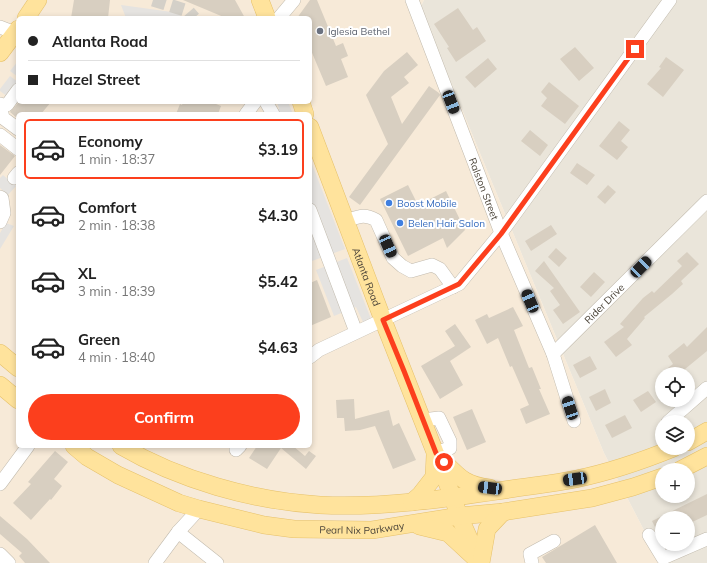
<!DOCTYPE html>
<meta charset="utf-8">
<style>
:root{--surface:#fff;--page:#f2f2f2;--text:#222;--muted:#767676;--line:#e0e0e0;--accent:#fc3f1d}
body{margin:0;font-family:Mulish,sans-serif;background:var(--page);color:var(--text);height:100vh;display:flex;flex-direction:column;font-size:15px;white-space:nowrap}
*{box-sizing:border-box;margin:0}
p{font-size:13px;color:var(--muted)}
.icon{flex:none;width:22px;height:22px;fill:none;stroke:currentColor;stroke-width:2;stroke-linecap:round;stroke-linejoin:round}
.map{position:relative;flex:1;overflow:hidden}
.details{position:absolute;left:16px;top:112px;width:296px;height:336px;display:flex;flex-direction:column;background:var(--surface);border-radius:6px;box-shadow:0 2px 6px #0003}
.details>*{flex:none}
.hud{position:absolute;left:16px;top:16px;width:296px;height:88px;border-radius:6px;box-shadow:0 2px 6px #0003;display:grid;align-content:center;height:88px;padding:0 12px;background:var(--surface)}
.controls{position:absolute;left:655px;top:367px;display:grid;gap:8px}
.controls a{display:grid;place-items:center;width:40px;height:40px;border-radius:50%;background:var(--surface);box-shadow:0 2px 6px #0003;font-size:20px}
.end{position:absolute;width:18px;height:18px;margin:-9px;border:5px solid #fc3f1d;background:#fff;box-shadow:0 0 0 2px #fff}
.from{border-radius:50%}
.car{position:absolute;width:12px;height:24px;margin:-12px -6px;border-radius:5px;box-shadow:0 0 3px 1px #0007;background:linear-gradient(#222 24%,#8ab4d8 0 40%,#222 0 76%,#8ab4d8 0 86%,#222 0)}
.hud b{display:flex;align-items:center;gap:14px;height:38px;font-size:15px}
.hud b+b{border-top:1px solid var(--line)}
.hud i{width:10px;height:10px;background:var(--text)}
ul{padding:7px 0 0;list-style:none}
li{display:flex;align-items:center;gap:12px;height:60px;margin:0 8px 6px;padding:0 4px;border:2px solid transparent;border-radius:6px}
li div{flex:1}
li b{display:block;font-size:15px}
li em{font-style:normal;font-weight:700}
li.on{border-color:var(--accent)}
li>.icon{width:36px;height:36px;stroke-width:1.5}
.primary-button{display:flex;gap:8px;margin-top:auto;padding:8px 12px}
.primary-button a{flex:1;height:46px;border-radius:24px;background:var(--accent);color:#fff;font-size:16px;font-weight:700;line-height:46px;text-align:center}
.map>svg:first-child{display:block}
</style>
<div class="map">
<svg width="707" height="563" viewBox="0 0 707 563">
<rect width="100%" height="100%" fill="#f6f3ec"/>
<path fill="#eae5da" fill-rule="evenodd" d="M424 0H707V563H661L604 453 420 8ZM662 374H688V400H662ZM662 422H688V448H662ZM662 470H688V496H662ZM662 518H688V544H662Z"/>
<path fill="#f7ead8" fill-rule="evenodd" d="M0 0H424L420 8 604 453 661 563H0ZM18 18H310V102H18ZM18 114H310V446H18Z"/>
<path fill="#e5e3e0" d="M121 5 179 13 182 18H126Z
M18 61V77L10 71Z
M10 76 18 82 8 97 0 91V89Z
M277 102H288L293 114H265L279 109Z
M310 159 345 249 312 261 310 256Z
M3 175 16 186 8 195 0 188V178Z
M6 223 14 226 0 249V233Z
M347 258 371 319 363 322 356 307 334 316 316 270Z"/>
<path fill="#d8cfc1" d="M74 0H110L108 18H71Z
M183 0H235L245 18H226Z
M310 0H317L336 46 343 43 348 56 341 59 348 77 326 86 310 48V18H297Z
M458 8 473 30 477 27 486 41 456 62 447 48 449 47 434 24Z
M575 47 594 68 579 81 560 59Z
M407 52 418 65 404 77 409 83 391 97 402 124 429 86 439 93 440 95 360 205 349 197 388 144 366 95 384 71Z
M666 57 684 70 663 97 647 84 661 68 659 67Z
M488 58 497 69 475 88 465 77Z
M549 82 579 106 565 124 541 106 547 98 541 92Z
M19 102H51L41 114H18V119L10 112Z
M183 102H211L221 106 218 114H176L180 104 182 105Z
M619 121 630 130 621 141 628 147 617 160 599 146Z
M530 130 548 145 540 156 521 141Z
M0 145 15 156 0 175Z
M577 163 595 175 587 185 570 173Z
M408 185 418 205 446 191 465 230 447 248 443 238 408 256 380 199Z
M608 185 616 192 605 204 597 197Z
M551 225 557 234 531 251 525 241Z
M556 248 567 258 559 267 548 257Z
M687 252 699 264 681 281 683 284 672 294 644 317 645 318 627 339 632 345 616 357 604 342 624 327 620 324 643 298 652 291 654 293 682 266 677 261Z
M544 261 580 312 563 324 553 310 560 305 550 291 554 288 535 271Z
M594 272 605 282 591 297 580 287Z
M317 280 331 317 310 326V283Z
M513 307 523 326 514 330 529 368 532 367 541 389H539L550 414 526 424 520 409 529 405 512 366 510 367 498 338 487 344 475 320 487 314 489 318Z
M455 324 471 347 450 361 463 385 440 399 421 366 455 346 445 331Z
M707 327V351L679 374H660L673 364 668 356 684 343 687 347Z
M590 356 597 369 580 378 573 365Z
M605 389 611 403 596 411 589 397Z
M648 391 656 402 641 412 633 400Z
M354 399 355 419 389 410 393 426 399 423 416 460 393 469 375 426 360 430 345 431 344 418H337L336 400Z
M472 409 486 442 467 450 453 417Z
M625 415 632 428 612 438 605 425Z
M257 446H293L305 456 309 451 316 456 306 469 281 448 267 469 249 458Z
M55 451 68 462 54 479 62 486 51 500 50 499 31 520 13 503 31 484 28 482Z
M707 494V515L688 524V518H662V541L652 521Z
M0 516 27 539 50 563H25L19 556 22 553 0 534Z
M595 525 617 563H546L542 557Z"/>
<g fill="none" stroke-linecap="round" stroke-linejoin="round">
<path stroke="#d4d0c8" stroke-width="13" stroke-dasharray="13 6" stroke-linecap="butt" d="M153 0 188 11 194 18"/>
<g stroke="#c2bbae" stroke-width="14">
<g id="minor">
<path id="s1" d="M412 0 501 233 553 354 574 421"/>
<path d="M279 18 294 0"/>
<path d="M0 27 18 34"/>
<path d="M266 102 273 114"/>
<path d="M0 104 3 118 18 129"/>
<path d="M0 105H7L18 90"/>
<path d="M246 114 255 102"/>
<path d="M0 135 18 149"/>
<path d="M14 178 18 173"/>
<path d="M0 197 2 198 4 213 0 222"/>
<path d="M310 210 356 332"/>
<path d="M346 221C358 217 364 213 376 220L393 258 402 266 411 271 432 265 440 269 453 287"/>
<path id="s2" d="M553 354 707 201"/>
<path d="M310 357 319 350 459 284 501 233 670 0"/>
<path d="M423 420 439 418 450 441V448L435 453"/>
<path d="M668 422 707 388"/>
<path d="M236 450 240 446"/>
<path d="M0 484 28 446"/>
<path d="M178 532 217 563"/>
<path d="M649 535 663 558 707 539"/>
<path d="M0 554 9 563"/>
<path d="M155 563 178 532 199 509"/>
<path d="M532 563 530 554 554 541"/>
</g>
</g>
<g stroke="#e6c16a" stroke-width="18">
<g id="major">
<path d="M260 0 267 18"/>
<path d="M26 18 38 0"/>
<path d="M0 53 18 29"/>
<path d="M301 102 305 114"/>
<path id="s3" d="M310 127 383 320 453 498 459 516 480 563"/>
<path d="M0 353 18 368"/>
<path d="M0 385 18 400"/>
<path d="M688 442 707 431"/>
<path id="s4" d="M74 446 87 457 118 475 179 503 199 509 264 525 294 529 372 530 459 516 503 512 592 498 633 487 662 477"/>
<path d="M121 446C179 480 253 501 320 505 382 508 443 499 504 490 528 486 552 484 576 479 610 472 642 461 674 448"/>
<path d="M441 459C459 477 464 485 490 488"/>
<path d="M680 470 707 456"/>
<path d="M412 502 420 495 434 477 435 455"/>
<path d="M419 526 448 533 474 557"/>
<path d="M481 563 487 529 503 512"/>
</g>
</g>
<use href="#minor" stroke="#fff" stroke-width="13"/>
<use href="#major" stroke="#ffe39c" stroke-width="17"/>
</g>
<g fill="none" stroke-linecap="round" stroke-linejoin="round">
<path stroke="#fc3f1d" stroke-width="5" d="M444 462 436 453 404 371 383 320 459 284 501 234 635 49"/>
</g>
<circle fill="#6b7280" stroke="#fff" stroke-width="1.5" cx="320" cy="31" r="4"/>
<g fill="#3f7fe0" stroke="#fff" stroke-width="1.5">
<circle cx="389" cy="203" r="4"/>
<circle cx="400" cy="223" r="4"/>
</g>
<g text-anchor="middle" stroke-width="4" stroke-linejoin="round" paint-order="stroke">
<g font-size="10" fill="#5b616d" stroke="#fff" text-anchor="start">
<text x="328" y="35">Iglesia Bethel</text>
</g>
<g font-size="10" fill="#4b4439" stroke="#fff">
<text dy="4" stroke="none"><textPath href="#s1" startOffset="202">Ralston Street</textPath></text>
<text dy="4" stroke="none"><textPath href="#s3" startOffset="160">Atlanta Road</textPath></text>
<text dy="4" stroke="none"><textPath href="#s2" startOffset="72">Rider Drive</textPath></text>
<text dy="4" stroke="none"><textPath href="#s4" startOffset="306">Pearl Nix Parkway</textPath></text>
</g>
<g font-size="10" fill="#366cbe" stroke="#fff" text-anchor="start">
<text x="397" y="207">Boost Mobile</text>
<text x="408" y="227">Belen Hair Salon</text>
</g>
</g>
</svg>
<div class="controls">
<a><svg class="icon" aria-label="locate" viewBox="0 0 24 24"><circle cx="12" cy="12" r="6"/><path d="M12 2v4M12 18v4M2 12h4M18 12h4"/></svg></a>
<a><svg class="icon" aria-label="layers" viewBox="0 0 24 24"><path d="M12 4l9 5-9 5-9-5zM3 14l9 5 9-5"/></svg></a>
<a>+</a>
<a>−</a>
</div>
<i class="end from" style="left:444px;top:462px"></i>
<i class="end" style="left:635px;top:49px"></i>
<i class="car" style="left:451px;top:102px;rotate:159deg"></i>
<i class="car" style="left:388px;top:246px;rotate:156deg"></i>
<i class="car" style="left:641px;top:267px;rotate:45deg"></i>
<i class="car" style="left:530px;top:301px;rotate:337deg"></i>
<i class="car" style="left:570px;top:408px;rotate:342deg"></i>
<i class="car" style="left:575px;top:479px;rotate:262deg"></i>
<i class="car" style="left:490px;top:488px;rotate:277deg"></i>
<div class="hud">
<b><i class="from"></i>Atlanta Road</b>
<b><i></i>Hazel Street</b>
</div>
<section class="details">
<ul>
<li class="on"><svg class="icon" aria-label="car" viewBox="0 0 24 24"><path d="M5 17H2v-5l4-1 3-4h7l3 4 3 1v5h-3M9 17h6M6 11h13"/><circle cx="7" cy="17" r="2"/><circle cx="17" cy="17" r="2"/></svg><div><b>Economy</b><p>1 min · 18:37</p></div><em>$3.19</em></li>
<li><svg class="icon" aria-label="car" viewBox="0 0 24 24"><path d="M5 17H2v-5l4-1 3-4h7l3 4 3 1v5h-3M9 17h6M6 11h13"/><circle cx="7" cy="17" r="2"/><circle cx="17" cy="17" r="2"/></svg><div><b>Comfort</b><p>2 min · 18:38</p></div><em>$4.30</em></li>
<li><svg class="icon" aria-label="car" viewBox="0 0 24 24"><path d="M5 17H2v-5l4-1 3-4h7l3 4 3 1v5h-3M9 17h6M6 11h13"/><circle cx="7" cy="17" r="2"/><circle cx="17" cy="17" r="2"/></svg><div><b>XL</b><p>3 min · 18:39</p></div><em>$5.42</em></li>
<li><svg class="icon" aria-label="car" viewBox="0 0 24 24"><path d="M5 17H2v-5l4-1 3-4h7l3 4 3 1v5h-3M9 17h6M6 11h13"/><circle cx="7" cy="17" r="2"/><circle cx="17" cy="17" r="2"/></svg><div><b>Green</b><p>4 min · 18:40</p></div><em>$4.63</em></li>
</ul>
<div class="primary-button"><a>Confirm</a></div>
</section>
</div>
